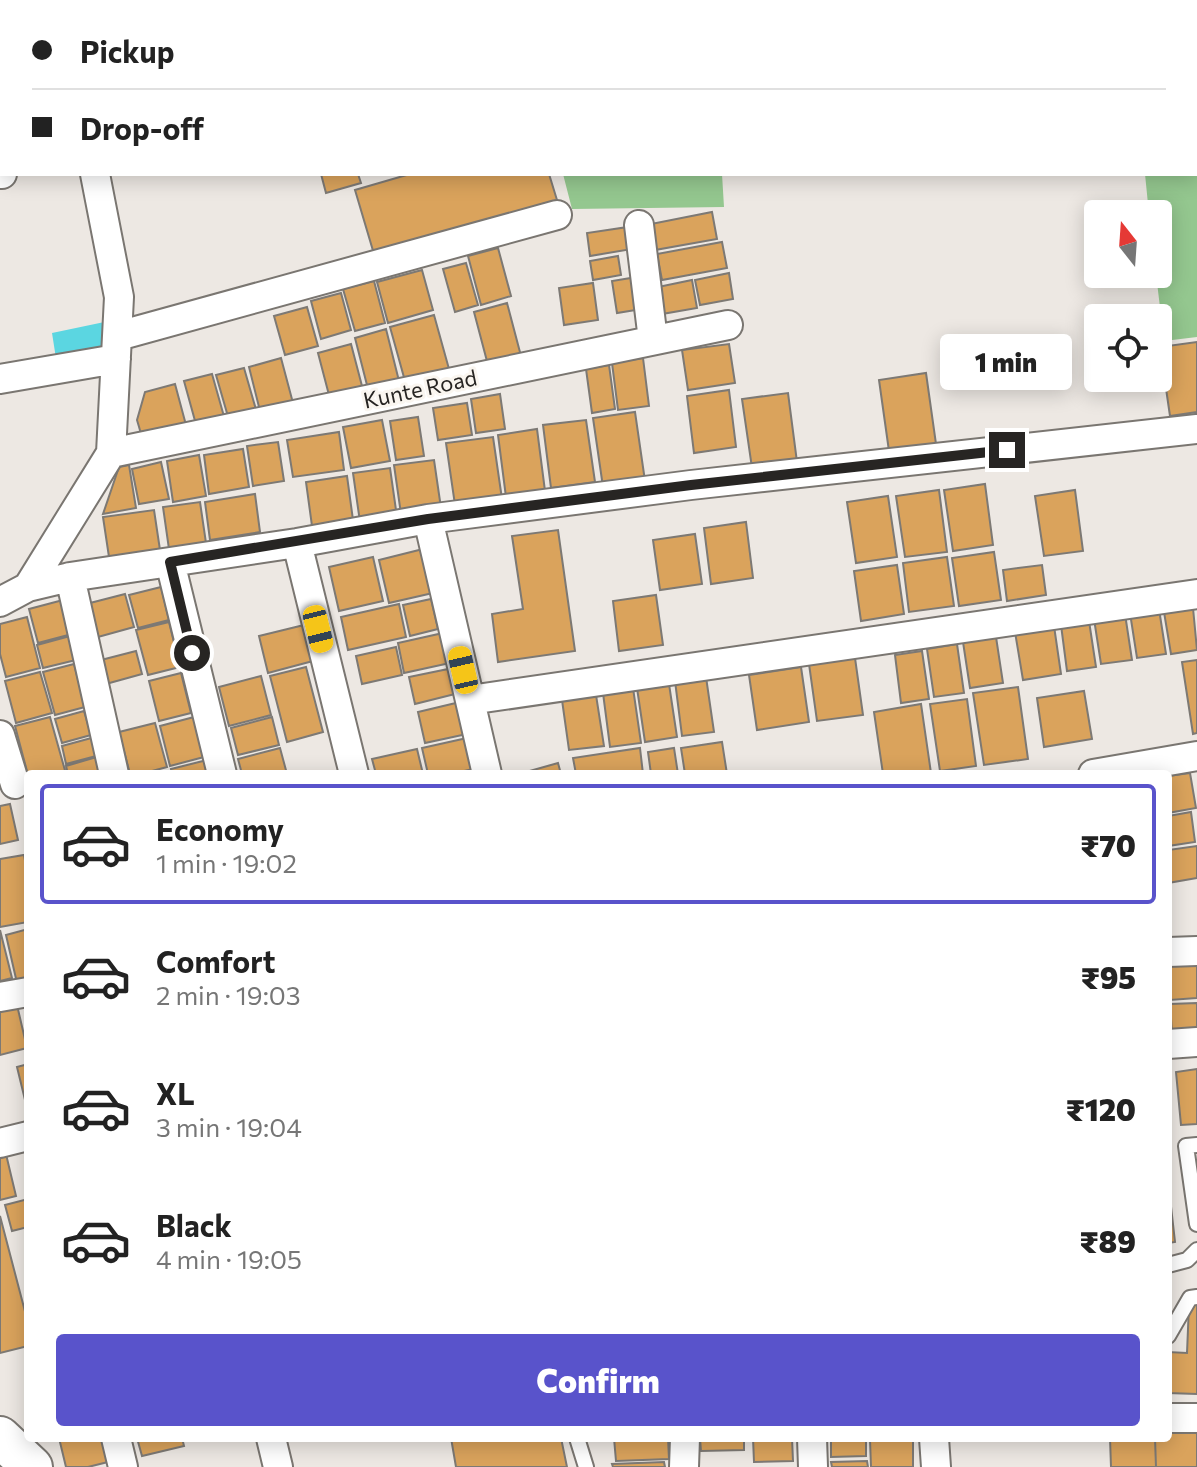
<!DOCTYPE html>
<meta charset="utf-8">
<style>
:root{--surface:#fff;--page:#f2f2f2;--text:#222;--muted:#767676;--line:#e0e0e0;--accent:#5953cb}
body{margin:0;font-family:Commissioner,sans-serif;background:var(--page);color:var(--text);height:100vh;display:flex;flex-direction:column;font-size:30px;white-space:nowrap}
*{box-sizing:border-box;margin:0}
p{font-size:26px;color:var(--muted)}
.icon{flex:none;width:44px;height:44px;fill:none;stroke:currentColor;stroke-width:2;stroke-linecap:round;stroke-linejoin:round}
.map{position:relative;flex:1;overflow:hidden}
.drawer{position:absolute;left:24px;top:770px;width:1148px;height:672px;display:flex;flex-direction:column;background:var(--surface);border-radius:8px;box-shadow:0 4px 20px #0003}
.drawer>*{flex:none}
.hud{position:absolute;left:0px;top:0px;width:1198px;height:176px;box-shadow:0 4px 20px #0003;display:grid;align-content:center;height:176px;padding:0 32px;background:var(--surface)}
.needle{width:52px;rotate:343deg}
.controls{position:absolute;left:1084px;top:200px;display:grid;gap:16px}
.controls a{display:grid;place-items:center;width:88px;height:88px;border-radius:8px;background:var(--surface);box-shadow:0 4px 20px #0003;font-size:40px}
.end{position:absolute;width:36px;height:36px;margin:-18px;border:10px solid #272523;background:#fff;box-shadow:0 0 0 4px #fff}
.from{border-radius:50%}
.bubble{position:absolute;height:56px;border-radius:8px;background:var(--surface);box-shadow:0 4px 20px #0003;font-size:26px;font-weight:800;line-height:56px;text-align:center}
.car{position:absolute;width:24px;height:48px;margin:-24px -12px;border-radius:10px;box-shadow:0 0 6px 2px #0007;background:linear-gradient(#f5c518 24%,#345 0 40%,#f5c518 0 76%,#345 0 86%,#f5c518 0)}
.hud b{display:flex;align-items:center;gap:28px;height:76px;font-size:30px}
.hud b+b{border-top:2px solid var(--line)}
.hud i{width:20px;height:20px;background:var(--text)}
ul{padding:14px 0 0;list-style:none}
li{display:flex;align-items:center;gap:24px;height:120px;margin:0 16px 12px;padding:0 16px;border:4px solid transparent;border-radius:8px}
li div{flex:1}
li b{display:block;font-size:30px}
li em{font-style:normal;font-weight:800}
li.selected{border-color:var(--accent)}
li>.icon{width:72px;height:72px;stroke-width:1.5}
.primary-button{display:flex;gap:16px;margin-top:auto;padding:16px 32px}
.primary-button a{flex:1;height:92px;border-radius:8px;background:var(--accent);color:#fff;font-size:32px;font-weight:800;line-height:92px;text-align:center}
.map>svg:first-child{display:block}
</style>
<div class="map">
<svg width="1197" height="1467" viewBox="0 0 1197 1467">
<rect width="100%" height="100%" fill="#ede8e3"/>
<path fill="#94c78f" d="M1197 40V337L1164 341 1156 274 1158 214H1149L1145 174H1196Z
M563 174H722L724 207 572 209Z"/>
<path fill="#5bd6e1" d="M114 320 113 356 57 365 52 333Z"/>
<path fill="#daa35c" stroke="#7d7974" stroke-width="2" d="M465 0H582L583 2H466Z
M321 174H358L361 183 326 193Z
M410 174H549L557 200 374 254 355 190Z
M712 212 717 239 655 250 651 224Z
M628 227 632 249 590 256 587 233Z
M722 242 727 268 662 280 657 254Z
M498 248 511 296 481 305 468 256Z
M618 256 621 275 593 280 590 261Z
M466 263 478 305 455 312 443 269Z
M422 270 433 310 388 323 377 282Z
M729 273 733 299 700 305 695 280Z
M637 277 642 309 617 313 612 281Z
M692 280 697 308 662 314 658 287Z
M374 281 385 323 355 331 343 289Z
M593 283 598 320 564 325 559 288Z
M341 293 351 330 321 339 311 301Z
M507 303 521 356 488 365 474 312Z
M307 307 318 346 285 355 274 316Z
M434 315 449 369 405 381 390 327Z
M386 329 399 381 368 389 355 338Z
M1197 342V412L1170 416 1160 347Z
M351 344 362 386 329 395 318 353Z
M729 344 735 383 688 390 682 350Z
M281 358 293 403 260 411 249 367Z
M643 358 649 406 618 410 612 363Z
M609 365 615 409 592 413 586 369Z
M244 368 257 413 229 420 216 375Z
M926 373 936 444 889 451 879 380Z
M212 374 225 420 197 428 184 381Z
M175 384 186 425 142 437 137 420 145 392Z
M729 390 736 447 694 453 687 396Z
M788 393 797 462 752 468 742 399Z
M500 394 505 429 476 433 471 399Z
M467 403 472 435 438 440 433 408Z
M635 412 645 481 603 487 593 418Z
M418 417 424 456 396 460 390 421Z
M382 420 390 461 351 468 343 427Z
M586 420 595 482 551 488 543 425Z
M537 429 545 491 506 497 498 435Z
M339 432 344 470 293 477 287 440Z
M493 437 502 499 455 505 446 443Z
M278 442 284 481 253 486 247 446Z
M243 449 249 487 209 494 204 455Z
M199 455 206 496 173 502 167 461Z
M434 460 441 508 401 514 394 465Z
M161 462 169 499 139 504 132 469Z
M129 465 136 508 103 514 119 467Z
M390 468 397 517 360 522 353 473Z
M347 476 353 520 312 526 306 482Z
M985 484 993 545 953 551 944 490Z
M939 490 947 552 905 557 896 496Z
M1075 490 1083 551 1044 556 1035 496Z
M255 494 260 532 210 540 205 502Z
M888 496 897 557 856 563 847 502Z
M200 502 206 543 169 549 163 507Z
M154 510 160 550 109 557 103 517Z
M746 522 753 578 711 584 704 528Z
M558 530 575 651 498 662 492 614 523 609 512 536Z
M695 534 702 584 660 590 653 540Z
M423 549 433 593 389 603 379 560Z
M994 552 1001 600 959 606 952 558Z
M373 557 383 601 339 611 329 567Z
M947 557 954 606 909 612 903 563Z
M897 565 904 614 861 621 854 571Z
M1042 565 1046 595 1007 601 1003 570Z
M161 587 169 620 138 628 129 595Z
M125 594 134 627 98 637 90 603Z
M656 595 663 645 619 651 613 601Z
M431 599 438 629 410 636 403 605Z
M63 600 72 634 38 643 29 609Z
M399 604 406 637 348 650 341 617Z
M1193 608 1197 650 1171 654 1164 612Z
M1159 609 1166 654 1137 658 1130 613Z
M1125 614 1132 660 1101 664 1094 619Z
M27 617 40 668 6 677 0 654V624Z
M1089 621 1096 667 1067 671 1061 625Z
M169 622 180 667 148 675 136 630Z
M304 625 313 661 268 673 259 636Z
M1054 626 1061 674 1023 680 1015 632Z
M443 633 450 663 404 673 398 643Z
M70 636 76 660 43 668 37 645Z
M996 637 1003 683 970 688 963 642Z
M957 644 964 693 934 697 927 649Z
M396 647 402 675 362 684 356 656Z
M136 651 142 674 106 684 101 660Z
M922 651 929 699 901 703 895 655Z
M855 658 863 715 817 721 809 664Z
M1197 660V733L1193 734 1182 662Z
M74 664 85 707 55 715 43 672Z
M306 667 323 732 287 742 270 676Z
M801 667 809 722 757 730 749 675Z
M453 668 459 693 415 704 409 677Z
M40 672 52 713 16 723 5 681Z
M181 673 191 713 159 721 149 681Z
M261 676 271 715 229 726 219 687Z
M706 677 714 732 682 736 675 681Z
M669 684 677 737 645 742 637 688Z
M1018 687 1028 759 984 765 973 693Z
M633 688 641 743 610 747 603 693Z
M1084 691 1092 739 1044 747 1037 698Z
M596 695 604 746 569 750 562 700Z
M967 699 976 766 940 771 930 704Z
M460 702 467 734 425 743 418 712Z
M921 704 931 773 883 774 874 712Z
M84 711 91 735 62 743 55 719Z
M50 717 66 774 28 775 15 726Z
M194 717 204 757 170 766 160 726Z
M272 717 279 745 238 755 231 728Z
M155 723 167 767 141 774H130L119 732Z
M95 737 100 755 66 764 62 746Z
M467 738 473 769 451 774H428L422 748Z
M722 742 727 774H685L681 748Z
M280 748 287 774H242L238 759Z
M640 748 643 774H576L573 758Z
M674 748 678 774H651L648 752Z
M417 749 423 774H376L372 759Z
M100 756 105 774H68L66 766Z
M207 760 210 774H172L171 769Z
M558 763 561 774H519Z
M1190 773 1196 808 1168 813V776Z
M10 804 18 840 0 844V806Z
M1191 812 1195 842 1168 846V816Z
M1197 846V878L1168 883V850Z
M24 855 28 877V922L0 927V859Z
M28 929V980L17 983 6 935Z
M0 930 12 978 0 981Z
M1197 960V998L1170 1000 1168 962Z
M1197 1003V1032L1172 1033 1170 1004Z
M17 1005 27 1048 0 1055V1010Z
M28 1064V1103L26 1104 17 1067Z
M1197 1069V1124L1181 1125 1176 1072Z
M5 1150 16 1196 0 1200V1151Z
M1168 1180 1175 1242 1168 1243Z
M28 1199V1227L12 1231 5 1205Z
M0 1216 28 1323V1346L0 1353Z
M1189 1305H1197V1394L1168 1393V1352L1187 1353Z
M1197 1430V1467H1156L1155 1438H1168V1431Z
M59 1438H106L112 1461 88 1467H66Z
M137 1438H182L184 1446 142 1456Z
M451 1438H561L567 1467H456Z
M614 1438H668L669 1459 616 1461Z
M700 1438H744V1450L701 1451Z
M753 1438H792L793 1461 754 1462Z
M831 1438H866V1456L831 1457Z
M913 1438V1467H871L870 1440Z
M1110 1438H1155L1156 1467H1111Z
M867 1461 868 1467H832L831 1462Z
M664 1462 665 1467H613L612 1464Z"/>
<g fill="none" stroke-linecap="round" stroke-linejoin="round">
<g stroke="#7a7671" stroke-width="18">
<path id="lane" d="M1197 1145 1186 1146 1197 1224
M1168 1265 1187 1260 1197 1250
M1168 1336 1190 1298 1197 1297
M577 1438 586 1467"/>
</g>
<g stroke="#7a7671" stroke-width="32">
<path id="street" d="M57 0V2
M197 0V2
M324 0V2
M0 64H2
M0 174H2
M639 225 653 340
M118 336 557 215
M0 379 116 359
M111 453 728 325
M428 519 487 774
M297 543 354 774
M170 562 222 774
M70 577 114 774
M28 587 70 577 297 543 428 519 691 485 1197 429
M0 602 28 587 111 453 119 297 95 174
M470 700 1197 594
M0 735 15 784
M1093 774 1197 756
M1168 952 1197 951
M0 997 28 992
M1168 1044 1197 1042
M0 1143 28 1136
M1168 1418H1197
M116 1438 123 1467
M271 1438 278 1467
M812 1438 813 1467
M934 1438 936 1467
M684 1467 685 1438"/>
</g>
<g stroke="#7a7671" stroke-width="44">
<path id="secondary" d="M662 0 664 2
M734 0 743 2
M883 2 904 0
M1196 9H1197
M0 1437 32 1467"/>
</g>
<use href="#lane" stroke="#fff" stroke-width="14"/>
<use href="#street" stroke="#fff" stroke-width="28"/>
<use href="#secondary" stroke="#fff" stroke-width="40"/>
</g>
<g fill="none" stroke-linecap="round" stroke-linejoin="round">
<path stroke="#272523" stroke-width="10" d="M192 653 170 562 428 519 691 485 1007 450"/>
</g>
<g text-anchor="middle" stroke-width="6" stroke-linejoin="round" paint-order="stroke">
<g font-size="22" fill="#272523" stroke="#faf6f0">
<text transform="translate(420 389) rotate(-12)" y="8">Kunte Road</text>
</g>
</g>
</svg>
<div class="controls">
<a><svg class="needle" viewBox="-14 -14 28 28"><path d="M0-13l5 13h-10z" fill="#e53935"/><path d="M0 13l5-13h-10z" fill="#767676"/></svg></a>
<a><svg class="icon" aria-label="locate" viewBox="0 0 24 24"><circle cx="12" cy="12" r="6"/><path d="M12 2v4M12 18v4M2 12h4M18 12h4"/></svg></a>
</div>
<i class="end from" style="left:192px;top:653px"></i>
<i class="end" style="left:1007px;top:450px"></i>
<div class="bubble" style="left:940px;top:334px;width:132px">1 min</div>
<i class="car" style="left:318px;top:629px;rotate:166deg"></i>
<i class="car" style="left:463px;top:670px;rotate:347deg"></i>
<div class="hud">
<b><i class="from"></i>Pickup</b>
<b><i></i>Drop-off</b>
</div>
<section class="drawer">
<ul>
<li class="selected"><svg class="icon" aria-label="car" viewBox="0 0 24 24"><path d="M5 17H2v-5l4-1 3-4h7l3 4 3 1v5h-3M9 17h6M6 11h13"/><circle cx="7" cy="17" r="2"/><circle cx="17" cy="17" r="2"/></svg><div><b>Economy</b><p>1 min · 19:02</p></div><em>₹70</em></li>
<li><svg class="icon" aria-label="car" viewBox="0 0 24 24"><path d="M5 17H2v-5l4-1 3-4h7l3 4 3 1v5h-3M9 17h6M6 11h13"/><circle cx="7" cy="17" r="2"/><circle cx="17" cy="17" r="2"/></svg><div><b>Comfort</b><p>2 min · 19:03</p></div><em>₹95</em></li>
<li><svg class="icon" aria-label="car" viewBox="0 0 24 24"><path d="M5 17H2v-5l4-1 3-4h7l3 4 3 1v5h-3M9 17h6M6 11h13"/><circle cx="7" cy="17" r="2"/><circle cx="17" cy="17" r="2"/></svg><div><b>XL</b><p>3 min · 19:04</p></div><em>₹120</em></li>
<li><svg class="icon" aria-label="car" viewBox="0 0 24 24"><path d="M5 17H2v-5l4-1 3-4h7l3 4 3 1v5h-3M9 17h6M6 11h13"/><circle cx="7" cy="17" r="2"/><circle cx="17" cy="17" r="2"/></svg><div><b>Black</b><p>4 min · 19:05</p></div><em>₹89</em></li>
</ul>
<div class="primary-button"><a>Confirm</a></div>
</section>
</div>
